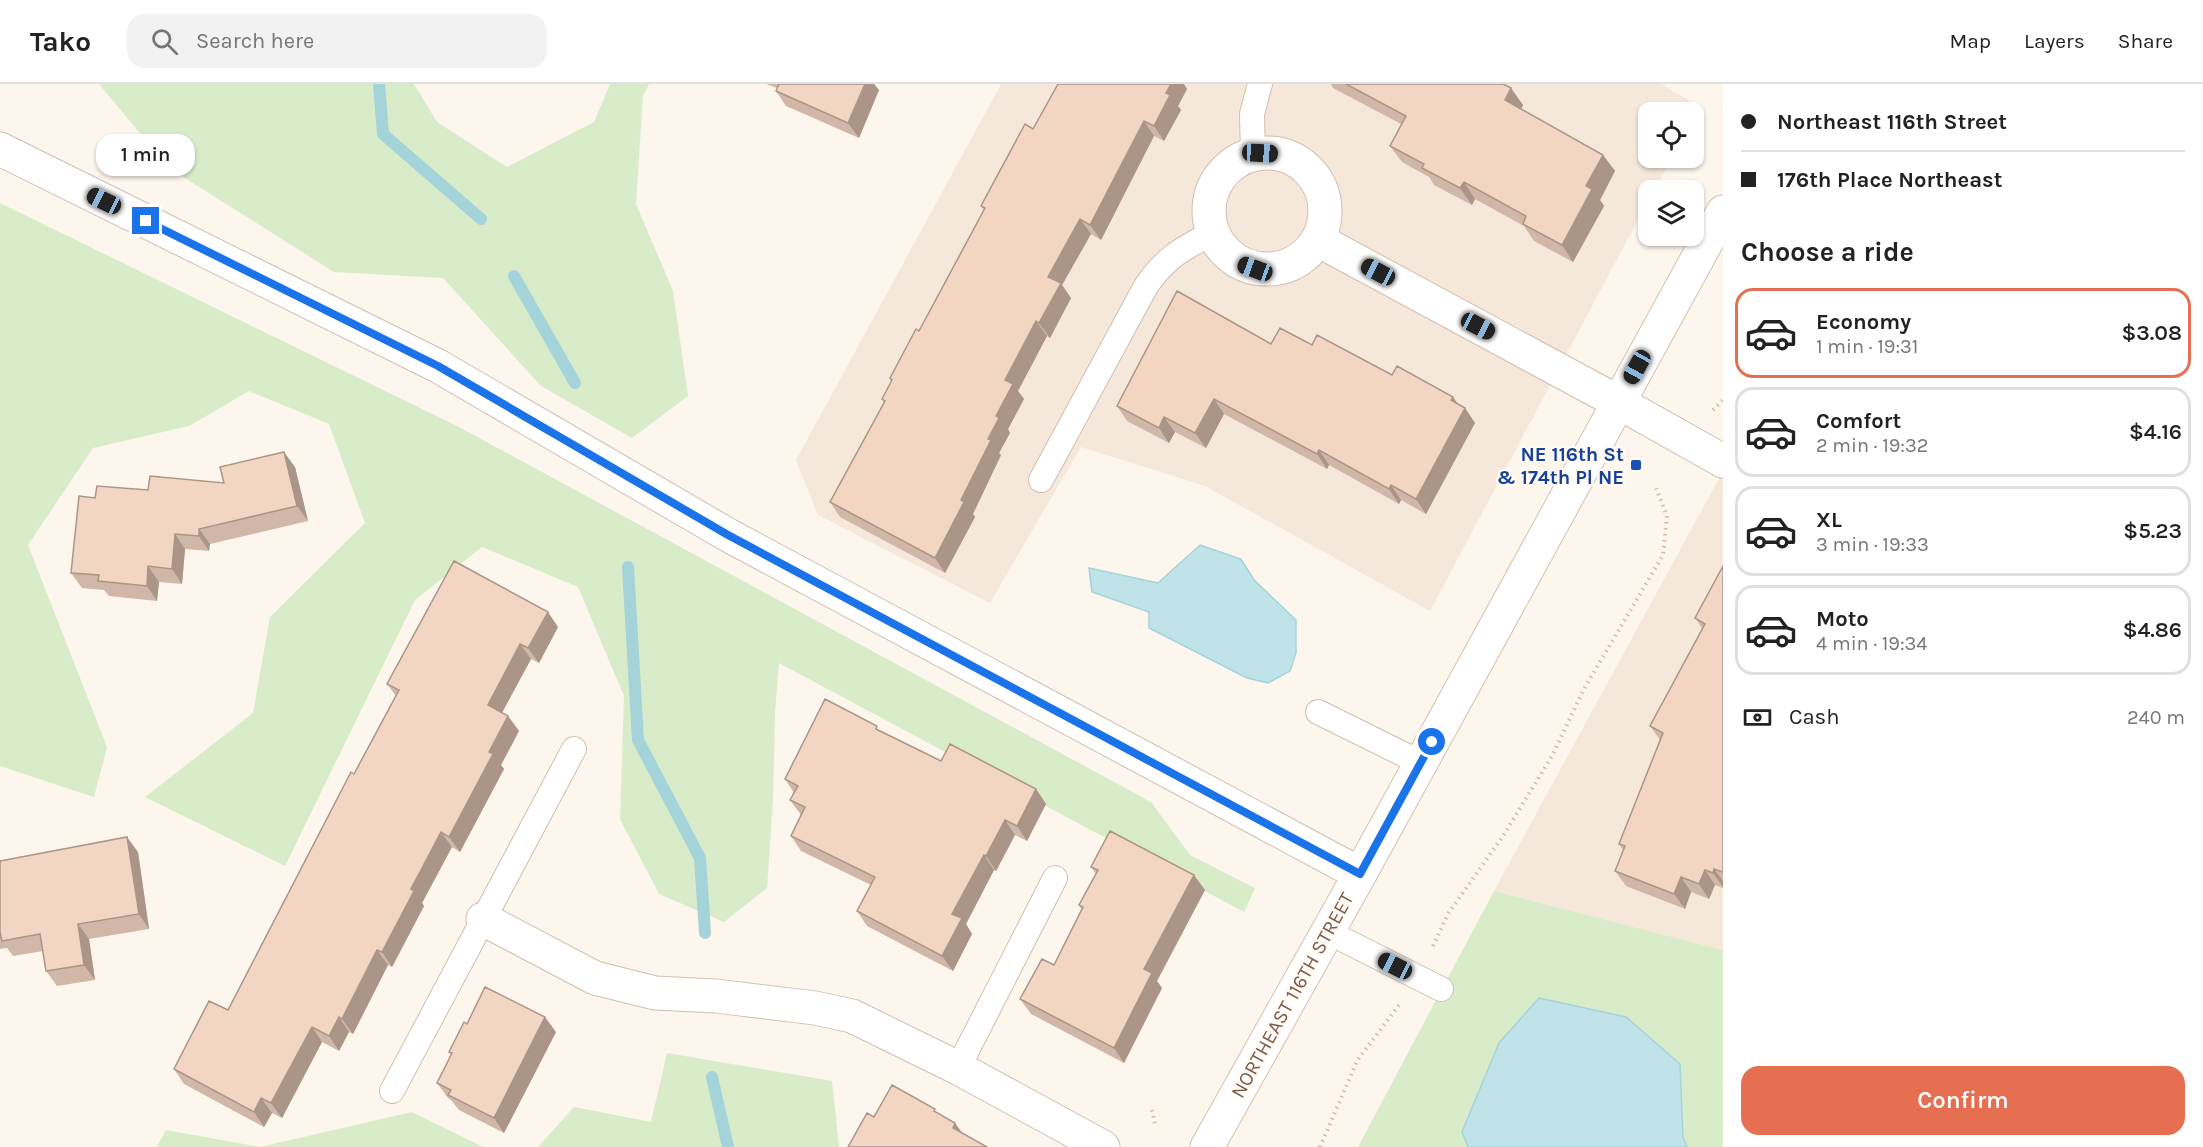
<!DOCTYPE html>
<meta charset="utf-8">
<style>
:root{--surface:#fff;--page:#f2f2f2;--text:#222;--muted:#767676;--line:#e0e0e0;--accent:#e76f51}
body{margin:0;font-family:Karla,sans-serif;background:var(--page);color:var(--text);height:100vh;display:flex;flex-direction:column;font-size:22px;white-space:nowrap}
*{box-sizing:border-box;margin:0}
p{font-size:20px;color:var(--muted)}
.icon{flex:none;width:33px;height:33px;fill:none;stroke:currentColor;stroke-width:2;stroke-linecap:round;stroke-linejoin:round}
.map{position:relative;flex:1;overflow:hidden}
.details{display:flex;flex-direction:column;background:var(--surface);width:480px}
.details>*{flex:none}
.top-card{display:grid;align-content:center;height:132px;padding:0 18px;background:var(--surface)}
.controls{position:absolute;left:1638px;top:18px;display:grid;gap:12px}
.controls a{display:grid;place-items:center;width:66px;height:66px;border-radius:12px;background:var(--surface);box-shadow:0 2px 4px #0004;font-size:30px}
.end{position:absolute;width:27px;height:27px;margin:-14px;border:8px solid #1a73e8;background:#fff;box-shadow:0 0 0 3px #fff}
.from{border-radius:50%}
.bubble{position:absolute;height:42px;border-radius:18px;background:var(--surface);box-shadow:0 2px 4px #0004;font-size:20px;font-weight:600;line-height:42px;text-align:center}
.car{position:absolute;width:18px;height:36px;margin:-18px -9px;border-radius:8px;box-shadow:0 0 4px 2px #0007;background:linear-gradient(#222 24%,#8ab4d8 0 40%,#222 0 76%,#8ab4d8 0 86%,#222 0)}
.top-card b{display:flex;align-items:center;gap:21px;height:57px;font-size:22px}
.top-card b+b{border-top:2px solid var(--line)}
.top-card i{width:15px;height:15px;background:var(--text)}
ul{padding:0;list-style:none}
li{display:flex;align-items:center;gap:18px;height:90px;margin:0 12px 9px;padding:0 6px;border:3px solid var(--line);border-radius:18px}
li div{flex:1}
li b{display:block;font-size:22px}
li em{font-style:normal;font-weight:600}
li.active{border-color:var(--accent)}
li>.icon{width:54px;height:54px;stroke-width:1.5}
h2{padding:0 18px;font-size:27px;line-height:72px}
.pay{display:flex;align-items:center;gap:15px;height:66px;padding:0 18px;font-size:22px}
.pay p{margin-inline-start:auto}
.action{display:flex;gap:12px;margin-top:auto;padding:12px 18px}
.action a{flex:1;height:69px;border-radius:18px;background:var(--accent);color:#fff;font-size:24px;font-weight:600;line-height:69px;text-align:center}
header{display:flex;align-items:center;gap:36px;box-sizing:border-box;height:84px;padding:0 30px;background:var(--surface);border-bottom:2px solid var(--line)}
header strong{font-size:28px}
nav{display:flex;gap:33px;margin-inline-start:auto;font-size:21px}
.search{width:420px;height:54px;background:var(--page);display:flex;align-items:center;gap:15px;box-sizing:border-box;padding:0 21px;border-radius:18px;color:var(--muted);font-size:22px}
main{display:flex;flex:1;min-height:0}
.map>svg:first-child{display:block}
</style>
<header>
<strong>Tako</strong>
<div class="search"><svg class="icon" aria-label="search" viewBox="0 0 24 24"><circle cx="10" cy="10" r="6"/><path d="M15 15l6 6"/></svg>Search here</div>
<nav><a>Map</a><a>Layers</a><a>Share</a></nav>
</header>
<main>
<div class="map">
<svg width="1723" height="1063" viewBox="0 0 1723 1063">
<rect width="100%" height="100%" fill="#fdf6ec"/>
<path fill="#f5e8da" d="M1001 0H1661L1699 22 1694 32V28H1648V74H1672L1654 106H1648V117L1430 527 1205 402 1081 363 990 519 818 431 796 376Z
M1723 387V866L1494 807Z"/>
<path fill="#d8ecc9" d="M99 0H414L437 38 507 83 594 38 610 0H649L643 12 636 120 673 207 688 312 632 354 541 302 443 194 334 188 169 84Z
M0 119 459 343 1151 718 1190 771 1255 804 1244 828 779 579 775 628 773 716 767 804 724 838 659 810 620 735 624 612 578 503 482 463 415 516 285 782 145 713 253 629 270 533 365 439 329 340 249 307 189 342 93 364 28 461 107 663 94 713 0 682Z
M1494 807 1723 866V1063H1358Z
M667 969 832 997 839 1063H538L574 1023 651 1038Z
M412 1028 483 1063H260Z
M166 1046 260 1063H157Z"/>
<path fill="#bfe3e8" stroke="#a5d3da" stroke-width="1.5" d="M1200 461 1241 475 1254 496 1296 536V569L1290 587 1268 599 1247 594 1149 544V528L1092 508 1089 484 1158 499Z
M1539 914 1626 933 1680 980 1683 1053 1687 1063H1468L1462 1048 1499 959Z"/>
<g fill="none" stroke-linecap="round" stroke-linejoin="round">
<path stroke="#a5d3da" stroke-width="12" d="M379 0 383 50 481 135
M514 192 575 299
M628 483 638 656 700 774 705 849
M712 993 728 1063"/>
<g stroke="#d1beb0" stroke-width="26">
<path id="lane" d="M1253 71 1252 30 1260 0
M1041 396 1146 202C1166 173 1182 165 1212 149
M1318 628 1421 679
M1328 848 1441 905
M958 984 1055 794
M392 1007 574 665"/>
</g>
<g stroke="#d1beb0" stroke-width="35">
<path id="street" d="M0 65 438 282 728 451 1360 790
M1209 127a58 58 0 1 1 116 0a58 58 0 1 1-116 0Z
M1318 156 1618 318 1723 377
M483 835 595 894 655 909 716 912 815 924 852 932 958 984 1103 1063"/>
</g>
<g stroke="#d6c0b0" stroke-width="35">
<path id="secondary" d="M1207 1063 1360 790 1723 128"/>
</g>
<path stroke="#d9b8a5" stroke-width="4" stroke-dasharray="1.5 4.5" stroke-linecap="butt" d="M1713 326 1723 316
M1433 862 1448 830 1505 749 1552 672 1584 605 1663 471 1667 432 1656 404
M1152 1026 1155 1040
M1320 1063 1357 977 1399 921"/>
<use href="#lane" stroke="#fff" stroke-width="24"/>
<use href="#street" stroke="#fff" stroke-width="33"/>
<use href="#secondary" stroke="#fff" stroke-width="33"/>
</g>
<path fill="#d1b7a8" d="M766 0H874L879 6 859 54 786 22 776 7 777 4Z
M1331 0H1503L1523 21 1521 25 1603 71 1615 87 1600 116 1604 122 1573 178 1534 157 1524 142 1475 115 1472 121 1434 101 1429 93 1402 78 1390 62 1401 40 1333 4Z
M1187 5 1178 22 1181 26 1164 57 1154 52 1101 156 1091 150 1062 201 1071 214 1050 254 1047 252 1018 307 1024 315 1008 345 1010 349 999 369 1001 371 973 430 975 433 945 489 840 433 830 418 884 318 882 315 891 297 890 294 919 247 984 126 981 122 1033 45Z
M1271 260 1312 261 1458 320 1465 324 1475 339 1426 430 1401 416 1399 420 1329 381 1327 385 1224 330 1206 364 1175 348 1169 359 1127 337 1117 322Z
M295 383 308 437 210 460 209 467 185 465 182 500 159 498 157 517 109 512 104 506 82 504 71 489 148 406 224 399Z
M1723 482V804L1715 801 1709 815 1691 808 1685 825 1626 802 1615 787 1623 766 1619 760 1660 656 1650 642 1702 544 1695 534Z
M558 543 539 579 531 575 502 629 508 632 519 647 501 681 504 685 460 768 452 763 422 819 424 822 392 883 388 881 353 950 349 948 339 967 322 958 282 1034 272 1029 264 1043 184 1000 174 985 228 926 396 612 387 600Z
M881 647 941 677 1036 705 1046 720 1027 757 1015 751 996 787 994 786 966 840 972 850 953 887 867 842 857 827 871 801 801 767 791 752 801 731 790 716 794 709 785 695Z
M138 768 149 845 89 855 95 896 57 902 46 887 43 867 13 872 7 864 0 865V777Z
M1091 783 1205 806 1157 897 1162 904 1124 979 1031 930 1020 915 1054 881 1082 826 1079 821 1096 790Z
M467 940 556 948 504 1049 459 1026 451 1016 448 1014 437 999 451 971 449 968Z"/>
<path fill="#aa9588" d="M865 0H874L879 6 859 54 848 39Z
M1171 0H1184L1187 5 1178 22 1181 26 1164 57 1154 42 1166 9Z
M1511 4 1523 21 1517 33 1505 16Z
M1144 37 1154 52 1101 156 1090 141Z
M1603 71 1615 87 1600 116 1604 122 1573 178 1562 161 1586 102Z
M1464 98 1475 115 1472 121 1460 104Z
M1080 135 1091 150 1062 201 1071 214 1050 254 1039 239 1048 193Z
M1036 237 1047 252 1018 307 1024 315 1008 345 1010 349 999 369 1001 371 973 430 975 433 945 489 935 474 988 355 996 332 1005 296Z
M1453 313 1463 327 1465 324 1475 339 1426 430 1416 415Z
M1214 315 1224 330 1206 364 1195 349Z
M1164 333 1175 348 1169 359 1159 344Z
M1319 366 1329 381 1327 385 1317 370Z
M284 368 295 383 308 437 297 422Z
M1391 401 1401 416 1399 420 1389 405Z
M199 445 210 460 209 467 199 452Z
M175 450 185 465 182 500 172 485Z
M148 482 159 498 157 517 147 502Z
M548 528 558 543 539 579 528 564Z
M520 560 531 575 498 636 488 621Z
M508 632 519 647 501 681 504 685 460 768 449 753 489 668Z
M1036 705 1046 720 1027 757 1017 742Z
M1005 736 1015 751 996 787 986 772Z
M441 748 452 763 422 819 424 822 392 883 382 868 411 805Z
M127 753 138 768 149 845 139 830Z
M984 771 994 786 966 840 972 850 953 887 942 872 952 830Z
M1714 785 1723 797V803L1713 789Z
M1705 786 1715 801 1709 815 1699 800Z
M1194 791 1205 806 1157 897 1162 904 1124 979 1114 964 1144 885Z
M1681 793 1691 808 1685 825 1674 810Z
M78 840 89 855 95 896 84 881Z
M377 866 388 881 353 950 342 935Z
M339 933 349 948 339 967 329 952Z
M545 933 556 948 504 1049 494 1034Z
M312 943 322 958 282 1034 271 1019Z
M261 1014 272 1029 264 1043 254 1028Z
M955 1039 966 1054 953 1044Z"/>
<path fill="#f3d5c3" stroke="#aa9588" stroke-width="1.5" d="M779 0H865L848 39 776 7Z
M1058 0H1171L1166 9 1170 11 1154 42 1144 37 1090 141 1080 135 1048 193 1061 199 1039 239 1036 237 1005 296 1013 300 996 332 999 334 988 355 991 356 961 416 964 418 935 474 830 418 885 317 882 315 892 296 890 294 916 245 919 247 985 124 981 122 1025 40 1033 45Z
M1346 0H1503L1511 4 1505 16 1603 71 1586 102 1592 105 1562 161 1523 140 1526 132 1464 98 1460 104 1422 84 1424 80 1390 62 1406 32Z
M1177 207 1271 260 1280 244 1312 261 1317 251 1392 291 1397 282 1453 313 1451 316 1465 324 1416 415 1391 401 1389 405 1319 366 1317 370 1214 315 1195 349 1164 333 1159 344 1117 322Z
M284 368 297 422 199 445V452L175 450 172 485 148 482 147 502 98 497 99 491 71 489 79 412 95 414 97 402 148 406 150 392 224 399 220 383Z
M454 477 548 528 528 564 520 560 488 621 508 632 489 668 493 670 449 753 441 748 411 805 414 807 382 868 377 866 342 935 339 933 329 952 312 943 271 1019 261 1014 254 1028 174 985 209 917 228 926 351 688 354 690 399 606 387 600Z
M1723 482V788L1714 785 1713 789 1705 786 1699 800 1681 793 1674 810 1615 787 1625 762 1619 760 1663 649 1650 642 1705 540 1695 534Z
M825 615 877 642 876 645 941 677 950 660 1036 705 1017 742 1005 736 986 772 984 771 952 830 962 834 942 872 857 827 875 793 791 752 805 723 790 716 798 702 785 695Z
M1110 747 1194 791 1144 885 1152 889 1114 964 1020 915 1042 875 1054 881 1083 823 1079 821 1098 786 1091 783Z
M127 753 139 830 78 840 84 881 46 887 40 850 2 857 0 848V777Z
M485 903 545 933 494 1034 448 1011 451 1006 437 999 452 969 449 968 464 938 467 940Z
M892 1001 935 1025 934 1027 955 1039 953 1044 987 1063H848L867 1029 874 1033Z"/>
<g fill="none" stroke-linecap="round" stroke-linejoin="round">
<path stroke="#1a73e8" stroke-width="8" d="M146 137 438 282 728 451 1360 790 1432 658"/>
</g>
<rect fill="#1a4fb4" stroke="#fffaf3" stroke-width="2" x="1630" y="375" width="12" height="12" rx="3"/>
<g text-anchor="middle" stroke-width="5" stroke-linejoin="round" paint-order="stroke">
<g font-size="20" font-weight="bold" fill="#164399" stroke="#fffaf3" text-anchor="end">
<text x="1624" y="377">NE 116th St<tspan x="1624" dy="23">&amp; 174th Pl NE</tspan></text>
</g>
<g font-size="20" fill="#7a5c4d" stroke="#fffaf3">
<text transform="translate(1292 911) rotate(-61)" y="7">NORTHEAST 116TH STREET</text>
</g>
</g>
</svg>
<div class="controls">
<a><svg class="icon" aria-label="locate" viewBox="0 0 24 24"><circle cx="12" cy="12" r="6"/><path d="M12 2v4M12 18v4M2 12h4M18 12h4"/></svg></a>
<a><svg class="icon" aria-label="layers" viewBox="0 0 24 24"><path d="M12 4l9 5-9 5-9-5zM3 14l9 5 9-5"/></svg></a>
</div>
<i class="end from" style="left:1432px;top:658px"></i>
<i class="end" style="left:146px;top:137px"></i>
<div class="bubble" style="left:96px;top:50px;width:99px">1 min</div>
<i class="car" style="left:1260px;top:69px;rotate:93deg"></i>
<i class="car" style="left:104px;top:117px;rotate:296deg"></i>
<i class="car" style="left:1255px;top:185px;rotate:290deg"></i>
<i class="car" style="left:1378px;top:188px;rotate:298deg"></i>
<i class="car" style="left:1478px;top:242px;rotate:118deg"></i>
<i class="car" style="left:1637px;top:283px;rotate:209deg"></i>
<i class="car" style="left:1395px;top:882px;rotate:297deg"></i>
</div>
<section class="details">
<div class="top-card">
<b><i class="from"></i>Northeast 116th Street</b>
<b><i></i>176th Place Northeast</b>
</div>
<h2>Choose a ride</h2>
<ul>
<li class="active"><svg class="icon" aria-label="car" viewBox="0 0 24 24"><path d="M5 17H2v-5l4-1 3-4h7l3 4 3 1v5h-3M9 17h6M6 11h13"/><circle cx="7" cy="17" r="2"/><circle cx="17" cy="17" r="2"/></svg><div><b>Economy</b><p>1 min · 19:31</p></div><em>$3.08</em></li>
<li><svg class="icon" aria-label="car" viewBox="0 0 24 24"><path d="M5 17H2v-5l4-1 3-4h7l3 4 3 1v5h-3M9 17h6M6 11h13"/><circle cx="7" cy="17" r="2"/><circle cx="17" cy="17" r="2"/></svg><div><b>Comfort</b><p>2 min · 19:32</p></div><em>$4.16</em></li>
<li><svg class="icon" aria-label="car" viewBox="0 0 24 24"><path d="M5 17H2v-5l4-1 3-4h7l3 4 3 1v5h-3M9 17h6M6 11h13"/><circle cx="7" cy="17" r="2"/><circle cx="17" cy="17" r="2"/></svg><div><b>XL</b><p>3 min · 19:33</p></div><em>$5.23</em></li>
<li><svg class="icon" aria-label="car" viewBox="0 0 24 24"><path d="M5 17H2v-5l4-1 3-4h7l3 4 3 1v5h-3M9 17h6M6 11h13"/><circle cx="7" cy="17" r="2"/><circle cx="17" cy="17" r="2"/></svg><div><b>Moto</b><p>4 min · 19:34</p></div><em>$4.86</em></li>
</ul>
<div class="pay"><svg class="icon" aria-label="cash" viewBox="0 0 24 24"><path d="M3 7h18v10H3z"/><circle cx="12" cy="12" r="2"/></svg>Cash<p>240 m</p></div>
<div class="action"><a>Confirm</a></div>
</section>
</main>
